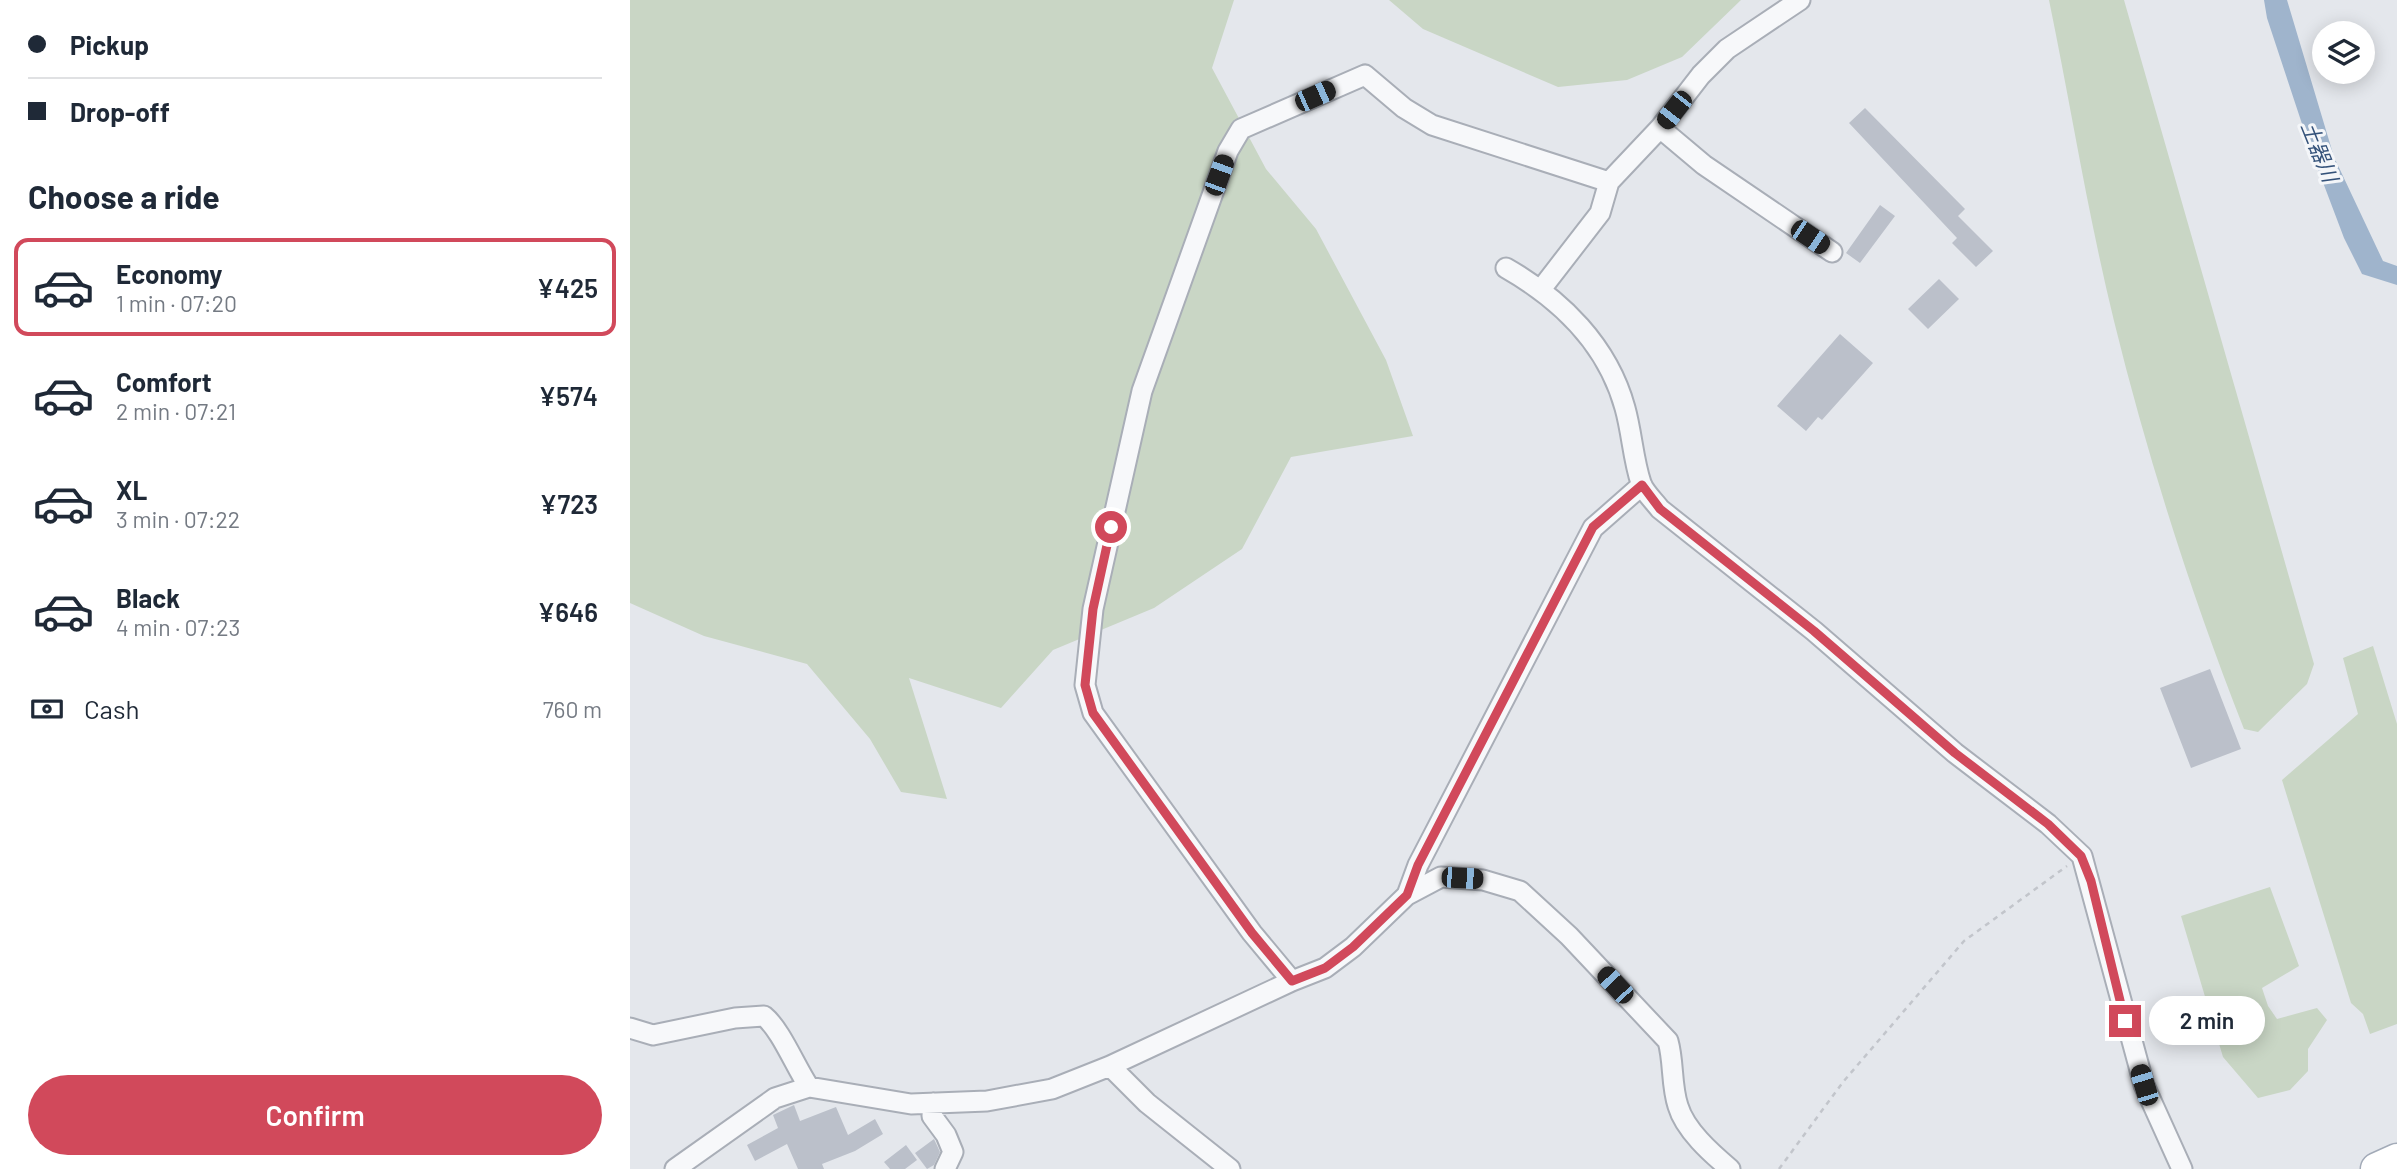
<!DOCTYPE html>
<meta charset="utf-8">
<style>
:root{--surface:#fff;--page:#f2f2f3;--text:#1f2937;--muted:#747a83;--line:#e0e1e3;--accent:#d1495b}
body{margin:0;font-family:Barlow,"Noto Sans JP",sans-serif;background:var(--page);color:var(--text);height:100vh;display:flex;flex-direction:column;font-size:26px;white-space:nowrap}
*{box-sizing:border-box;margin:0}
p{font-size:23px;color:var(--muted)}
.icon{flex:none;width:38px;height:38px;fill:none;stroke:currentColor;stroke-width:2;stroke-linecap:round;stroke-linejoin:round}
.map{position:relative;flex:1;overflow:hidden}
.panel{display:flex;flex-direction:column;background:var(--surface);width:630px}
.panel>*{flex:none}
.guide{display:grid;align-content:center;height:154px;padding:0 28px;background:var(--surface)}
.controls{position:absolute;left:1682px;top:21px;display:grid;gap:14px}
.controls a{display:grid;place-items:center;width:63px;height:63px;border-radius:50%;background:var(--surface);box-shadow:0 4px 18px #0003;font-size:35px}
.end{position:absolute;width:32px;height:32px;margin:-16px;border:9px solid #d1495b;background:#fff;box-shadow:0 0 0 4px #fff}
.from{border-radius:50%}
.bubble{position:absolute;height:49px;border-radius:24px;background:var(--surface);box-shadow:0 4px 18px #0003;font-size:23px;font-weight:600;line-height:49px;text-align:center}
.car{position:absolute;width:21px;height:42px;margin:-21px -10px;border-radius:9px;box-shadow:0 0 5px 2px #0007;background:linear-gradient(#222 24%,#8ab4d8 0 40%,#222 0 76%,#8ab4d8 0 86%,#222 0)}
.guide b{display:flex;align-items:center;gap:24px;height:66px;font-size:26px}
.guide b+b{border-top:2px solid var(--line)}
.guide i{width:18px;height:18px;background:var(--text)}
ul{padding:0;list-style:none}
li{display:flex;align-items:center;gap:21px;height:98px;margin:0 14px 10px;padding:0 14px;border:4px solid transparent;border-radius:14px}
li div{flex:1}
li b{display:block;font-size:26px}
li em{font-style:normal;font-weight:600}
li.on{border-color:var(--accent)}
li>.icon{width:63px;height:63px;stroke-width:1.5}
h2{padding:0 28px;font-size:32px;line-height:84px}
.pay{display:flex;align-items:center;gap:18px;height:77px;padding:0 28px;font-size:26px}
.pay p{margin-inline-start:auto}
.cta{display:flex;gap:14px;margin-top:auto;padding:14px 28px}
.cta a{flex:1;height:80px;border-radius:42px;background:var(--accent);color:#fff;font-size:28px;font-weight:600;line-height:80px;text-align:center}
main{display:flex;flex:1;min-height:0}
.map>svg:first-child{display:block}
</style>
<main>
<section class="panel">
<div class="guide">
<b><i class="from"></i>Pickup</b>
<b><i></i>Drop-off</b>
</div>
<h2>Choose a ride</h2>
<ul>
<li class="on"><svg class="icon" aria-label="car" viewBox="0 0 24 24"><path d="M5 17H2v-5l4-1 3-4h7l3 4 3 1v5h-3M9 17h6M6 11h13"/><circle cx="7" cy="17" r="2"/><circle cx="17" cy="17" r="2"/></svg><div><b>Economy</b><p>1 min · 07:20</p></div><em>¥425</em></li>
<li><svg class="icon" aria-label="car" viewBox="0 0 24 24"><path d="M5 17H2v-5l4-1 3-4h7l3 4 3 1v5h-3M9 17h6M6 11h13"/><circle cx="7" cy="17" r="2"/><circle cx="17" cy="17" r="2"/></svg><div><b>Comfort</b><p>2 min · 07:21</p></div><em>¥574</em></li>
<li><svg class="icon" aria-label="car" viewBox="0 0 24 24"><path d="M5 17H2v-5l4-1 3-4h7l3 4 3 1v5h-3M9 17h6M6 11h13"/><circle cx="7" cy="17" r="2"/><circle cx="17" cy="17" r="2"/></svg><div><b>XL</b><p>3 min · 07:22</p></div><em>¥723</em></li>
<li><svg class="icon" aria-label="car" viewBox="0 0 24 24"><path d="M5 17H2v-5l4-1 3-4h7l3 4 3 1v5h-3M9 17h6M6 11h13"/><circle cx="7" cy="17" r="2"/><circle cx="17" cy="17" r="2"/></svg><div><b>Black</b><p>4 min · 07:23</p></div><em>¥646</em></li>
</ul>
<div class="pay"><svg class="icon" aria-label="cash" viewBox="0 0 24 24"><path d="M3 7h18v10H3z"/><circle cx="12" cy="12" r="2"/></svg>Cash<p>760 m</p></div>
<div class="cta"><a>Confirm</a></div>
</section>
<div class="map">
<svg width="1767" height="1169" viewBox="0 0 1767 1169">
<rect width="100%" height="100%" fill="#e4e7ec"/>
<path fill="#c9d6c5" d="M0 0H604L582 68 636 169 686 229 756 360 783 436 661 457 612 549 524 608 423 650 371 708 279 678 317 799 271 792 240 739 177 664 74 636 0 603Z
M759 0H1111L1052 57 997 80 928 87 793 29Z
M1419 0H1494L1684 664 1677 684 1628 732 1614 729C1562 597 1518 459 1484 321 1458 215 1441 107 1419 0Z
M1743 646 1767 724V1024L1740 1034 1733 1014 1721 1003 1652 780 1728 714 1713 658Z
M1640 887 1669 966 1632 988 1638 1006 1647 1019 1687 1008 1697 1020 1678 1049V1071L1660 1090 1628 1098 1593 1057 1551 916Z"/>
<path fill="#9fb4cc" d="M1634 0H1657L1704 157 1753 261 1767 266V285L1732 274 1714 238 1680 148 1637 18Z"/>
<path fill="#bbc0ca" d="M1235 108 1335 209 1328 216 1363 251 1346 267 1322 243 1327 238 1219 123Z
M1250 205 1265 216 1230 263 1216 253Z
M1309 279 1329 299 1298 329 1278 309Z
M1210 334 1243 363 1192 420 1188 417 1176 431 1147 406Z
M1580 669 1611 749 1561 768 1530 688Z
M164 1105 170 1121 206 1107 218 1135 245 1119 253 1134 225 1151 192 1164 194 1169H168L157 1144 125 1161 117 1145 148 1128 143 1115Z
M304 1139 310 1152 304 1165 297 1169 285 1153Z
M276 1145 287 1160 275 1169H260L254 1162Z"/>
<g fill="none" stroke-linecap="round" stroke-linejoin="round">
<g stroke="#a9aeb7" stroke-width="23">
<path id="minor" d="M1030 128 1074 165 1202 252
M876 268C932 300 978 346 995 408 1002 433 1003 459 1011 483 1014 492 1024 501 1030 509L1184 631 1325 753 1418 824 1452 856 1514 1085 1552 1169
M912 288 970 213 979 182 1030 128 1071 75 1097 49 1170 0
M777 895 811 877 853 880 890 891 939 936 1038 1041C1044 1062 1041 1085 1048 1106 1055 1130 1081 1153 1100 1169
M662 981 622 933 463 713 455 685 463 609 512 391 598 151 611 129 735 75 774 108 802 125 979 182
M0 1028 23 1035 105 1018 134 1016C151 1030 165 1066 179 1087
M480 1066 517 1103 600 1169
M303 1103 302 1116 316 1135 323 1152 315 1169
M45 1169 145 1098 179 1087 281 1104 357 1101 422 1089 480 1066 662 981 695 968 723 947 777 895 788 865 963 528 1012 485"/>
</g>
<g stroke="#a3abb8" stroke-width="35">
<path id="primary" d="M1747 1169 1767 1160"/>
</g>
<path stroke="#c2c5cb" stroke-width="2.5" stroke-dasharray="5 5" stroke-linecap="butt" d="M1149 1169 1213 1082 1334 941 1437 866"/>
<use href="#minor" stroke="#f7f8fa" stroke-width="19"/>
<use href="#primary" stroke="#fff" stroke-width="32"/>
</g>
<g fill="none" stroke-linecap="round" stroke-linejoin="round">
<path stroke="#d1495b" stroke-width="9" d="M481 527 463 609 455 685 463 713 622 933 662 981 695 968 723 947 777 895 788 865 963 527 1012 485 1030 509 1184 631 1325 753 1418 824 1451 856 1461 881 1495 1021"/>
</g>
<g text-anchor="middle" stroke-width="6" stroke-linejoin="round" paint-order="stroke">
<g font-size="21" font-style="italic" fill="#34527a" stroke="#f4f6f9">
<text transform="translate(1689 152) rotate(68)" y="7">土器川</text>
</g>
</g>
</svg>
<div class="controls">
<a><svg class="icon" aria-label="layers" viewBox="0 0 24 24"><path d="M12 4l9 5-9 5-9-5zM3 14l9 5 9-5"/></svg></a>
</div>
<i class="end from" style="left:481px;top:527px"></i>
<i class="end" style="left:1495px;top:1021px"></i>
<div class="bubble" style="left:1519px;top:996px;width:116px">2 min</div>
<i class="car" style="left:685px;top:96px;rotate:66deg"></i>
<i class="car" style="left:1044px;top:110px;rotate:218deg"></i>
<i class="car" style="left:589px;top:175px;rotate:20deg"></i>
<i class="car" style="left:1180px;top:237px;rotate:124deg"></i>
<i class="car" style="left:832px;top:878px;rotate:93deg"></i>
<i class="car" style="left:985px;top:985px;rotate:317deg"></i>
<i class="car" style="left:1514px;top:1085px;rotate:343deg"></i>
</div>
</main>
